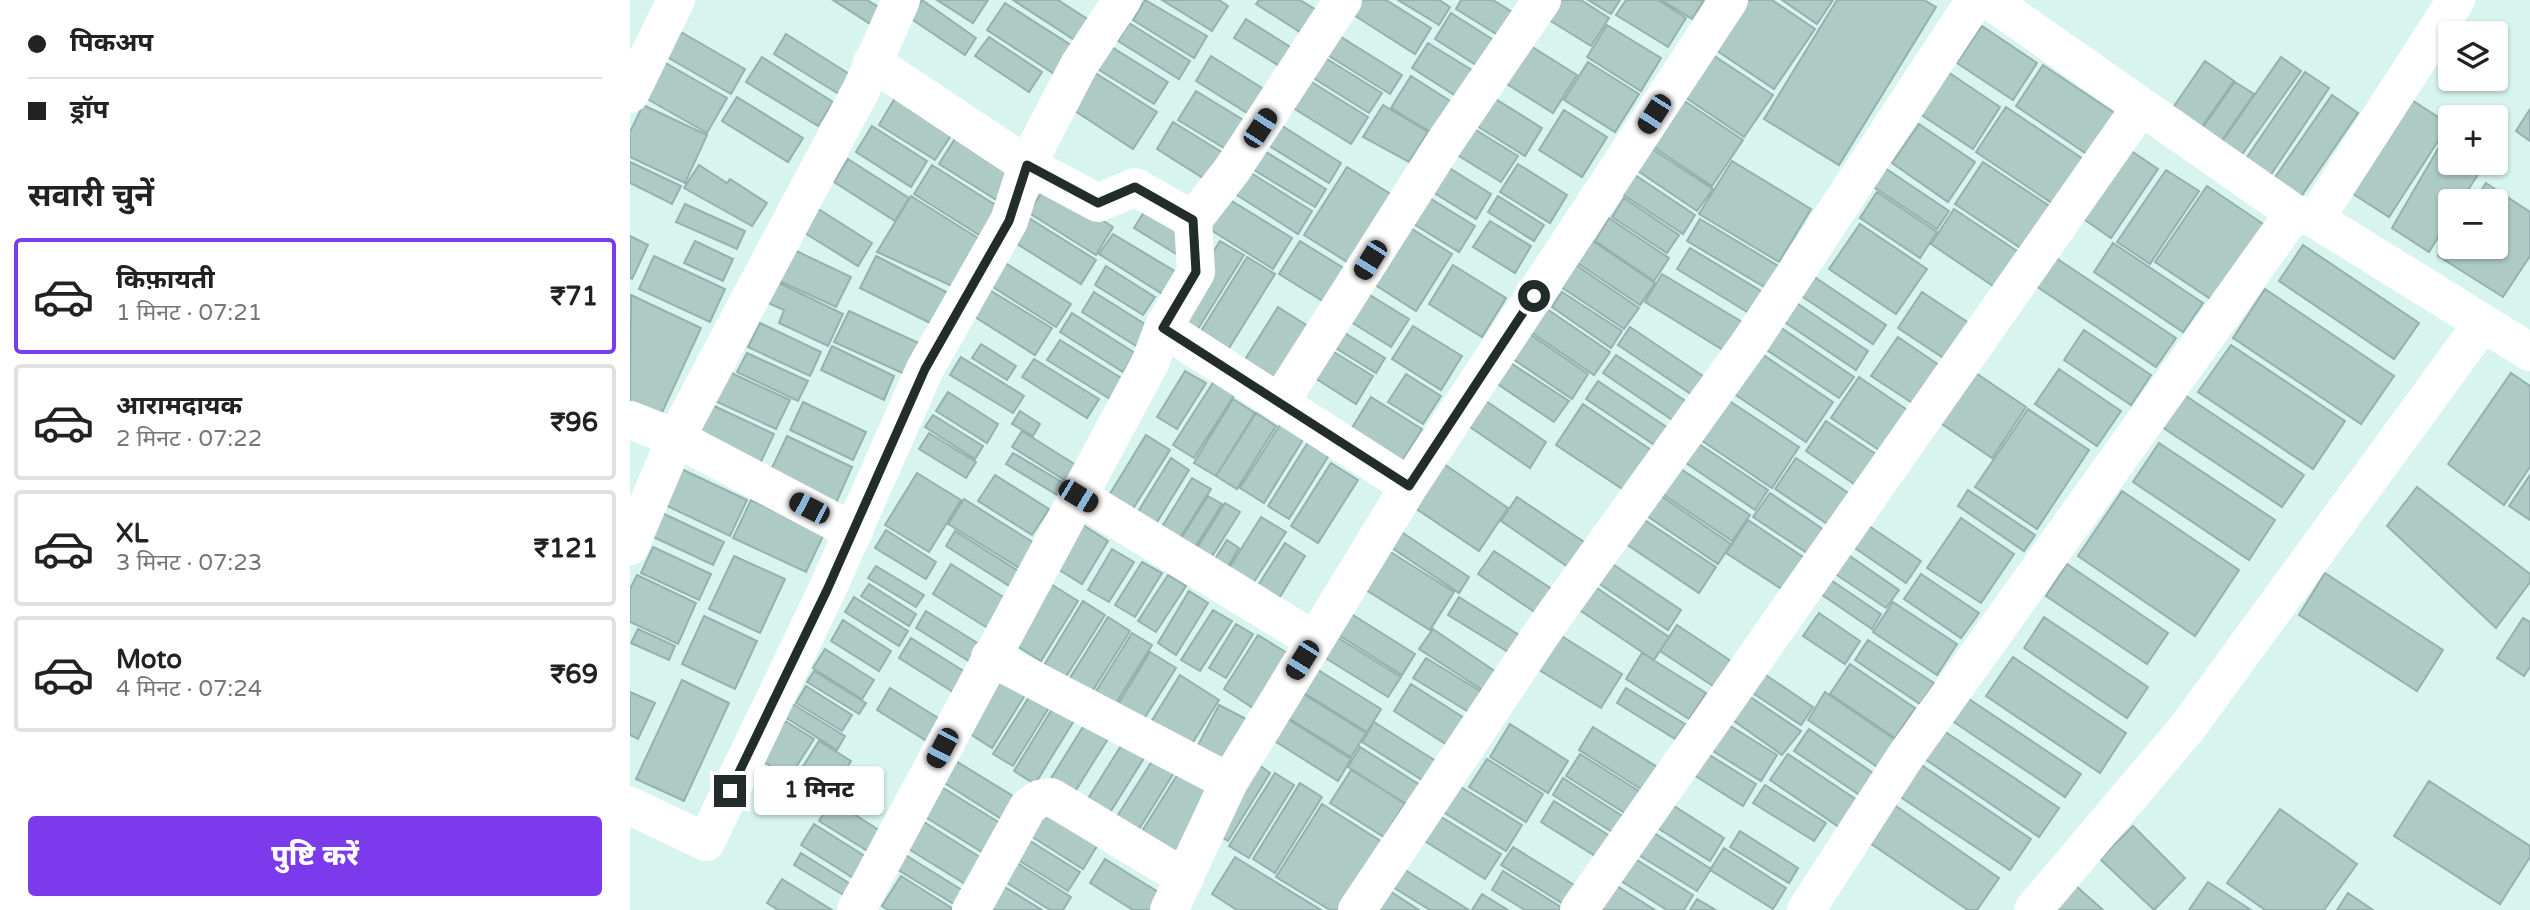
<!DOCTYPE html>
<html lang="hi">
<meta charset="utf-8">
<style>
:root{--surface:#fff;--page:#f6f6f6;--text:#222;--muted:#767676;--line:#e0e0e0;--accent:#7c3aed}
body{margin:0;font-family:"Varela Round","Noto Sans Devanagari",sans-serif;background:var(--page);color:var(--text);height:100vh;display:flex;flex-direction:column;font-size:26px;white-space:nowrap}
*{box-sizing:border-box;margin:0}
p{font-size:23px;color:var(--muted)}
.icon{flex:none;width:38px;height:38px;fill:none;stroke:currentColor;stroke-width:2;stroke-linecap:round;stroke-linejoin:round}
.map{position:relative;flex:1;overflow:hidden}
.side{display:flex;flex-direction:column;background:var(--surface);width:630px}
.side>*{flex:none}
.banner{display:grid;align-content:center;height:154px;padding:0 28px;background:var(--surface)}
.tools{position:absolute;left:1808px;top:21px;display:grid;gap:14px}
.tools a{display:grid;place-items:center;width:70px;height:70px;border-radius:7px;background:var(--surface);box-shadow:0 2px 5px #0004;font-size:35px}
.end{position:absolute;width:32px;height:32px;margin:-16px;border:9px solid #222d2b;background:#fff;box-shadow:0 0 0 4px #fff}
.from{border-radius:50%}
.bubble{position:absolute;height:49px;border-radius:7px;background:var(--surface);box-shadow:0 2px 5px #0004;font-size:23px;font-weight:800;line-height:49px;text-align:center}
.car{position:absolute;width:21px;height:42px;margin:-21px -10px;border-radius:9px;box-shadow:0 0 5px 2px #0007;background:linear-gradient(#222 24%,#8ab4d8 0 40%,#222 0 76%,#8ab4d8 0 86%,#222 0)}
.banner b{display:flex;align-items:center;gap:24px;height:66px;font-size:26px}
.banner b+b{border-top:2px solid var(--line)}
.banner i{width:18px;height:18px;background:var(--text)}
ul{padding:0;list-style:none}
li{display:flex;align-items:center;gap:21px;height:116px;margin:0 14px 10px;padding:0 14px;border:4px solid var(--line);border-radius:7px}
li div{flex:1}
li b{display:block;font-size:26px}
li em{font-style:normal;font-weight:800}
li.selected{border-color:var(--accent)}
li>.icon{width:63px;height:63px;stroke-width:1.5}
h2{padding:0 28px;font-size:32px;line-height:84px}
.primary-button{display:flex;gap:14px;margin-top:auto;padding:14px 28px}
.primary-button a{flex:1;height:80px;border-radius:7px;background:var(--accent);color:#fff;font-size:28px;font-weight:800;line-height:80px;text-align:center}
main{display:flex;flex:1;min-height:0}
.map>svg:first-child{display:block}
</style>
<main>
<section class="side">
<div class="banner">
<b><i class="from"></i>पिकअप</b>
<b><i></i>ड्रॉप</b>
</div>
<h2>सवारी चुनें</h2>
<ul>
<li class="selected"><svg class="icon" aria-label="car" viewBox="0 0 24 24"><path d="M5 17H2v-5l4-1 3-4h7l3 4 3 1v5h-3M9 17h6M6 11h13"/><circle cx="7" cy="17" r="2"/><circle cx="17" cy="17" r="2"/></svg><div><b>किफ़ायती</b><p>1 मिनट · 07:21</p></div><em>₹71</em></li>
<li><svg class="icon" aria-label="car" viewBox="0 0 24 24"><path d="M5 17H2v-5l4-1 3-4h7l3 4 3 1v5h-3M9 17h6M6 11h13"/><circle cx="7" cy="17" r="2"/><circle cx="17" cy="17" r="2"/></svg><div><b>आरामदायक</b><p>2 मिनट · 07:22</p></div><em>₹96</em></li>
<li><svg class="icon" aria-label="car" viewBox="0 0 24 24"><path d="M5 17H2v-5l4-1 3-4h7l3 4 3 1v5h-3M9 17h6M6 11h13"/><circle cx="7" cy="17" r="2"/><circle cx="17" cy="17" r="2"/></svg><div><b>XL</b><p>3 मिनट · 07:23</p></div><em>₹121</em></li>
<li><svg class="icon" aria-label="car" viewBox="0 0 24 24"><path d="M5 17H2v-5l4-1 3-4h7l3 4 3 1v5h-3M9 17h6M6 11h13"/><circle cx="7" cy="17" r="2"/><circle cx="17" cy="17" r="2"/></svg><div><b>Moto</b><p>4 मिनट · 07:24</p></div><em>₹69</em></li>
</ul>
<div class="primary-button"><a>पुष्टि करें</a></div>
</section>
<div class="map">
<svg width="1900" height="910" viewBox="0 0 1900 910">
<rect width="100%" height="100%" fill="#d7f4ef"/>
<path fill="#aecac5" stroke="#96b1ad" stroke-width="2" d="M203 0H237L255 11 245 27Z
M292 0 346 38 335 55 280 18Z
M307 0H358L343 23Z
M383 0H428L459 20 446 41Z
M515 0 577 36 564 58 503 20Z
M532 0H589L598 6 582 31Z
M629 0H670L688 11 673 34 626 4Z
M726 0H756L801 28 785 54 719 12Z
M768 0H809L820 7 809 25Z
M831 0H863L890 17 876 40 826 9Z
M920 0H951L979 18 961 46 911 15Z
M958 0H990L981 14Z
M996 0H1028L1056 18 1038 47 986 15Z
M1031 0H1074L1062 19Z
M1106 0H1142L1185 29 1144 89 1077 44Z
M1152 0H1203L1187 24Z
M1207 0H1294L1306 7 1209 165 1134 119Z
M375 3 444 47 426 75 357 30Z
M821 13 870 44 854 70 805 39Z
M616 19 662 48 651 67 604 38Z
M499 23 560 61 549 79 488 41Z
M977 25 1031 58 1011 91 957 57Z
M1352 26 1407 63 1383 100 1327 63Z
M51 32 115 69 101 94 37 57Z
M703 32 772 75 760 94 691 51Z
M156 34 224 77 212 96 144 54Z
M359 37 412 72 399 92 345 56Z
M798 43 850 75 834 101 782 68Z
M896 43 947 75 923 113 872 81Z
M480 46 538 82 524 104 466 68Z
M1074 49 1143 95 1114 137 1046 91Z
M684 51 752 93 739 113 672 71Z
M581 56 637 91 622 116 566 81Z
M132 57 203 102 188 126 116 82Z
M1651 57 1671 71 1608 160 1589 146Z
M32 61 97 98 77 133 12 96Z
M1575 61 1604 81 1566 135 1538 115Z
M958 62 1009 94 985 132 934 100Z
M1413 65 1495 120 1467 161 1386 106Z
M459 69 527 112 503 149 436 105Z
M1315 70 1370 107 1343 149 1287 112Z
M1675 72 1699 88 1636 182 1611 166Z
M672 76 738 117 721 144 655 103Z
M781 76 828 106 809 137 761 108Z
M1605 82 1624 94 1588 146 1569 133Z
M566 91 620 124 602 153 548 120Z
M856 93 912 128 895 156 839 121Z
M1702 95 1728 113 1668 201 1641 183Z
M1047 96 1113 140 1082 186 1016 142Z
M107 97 173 138 158 162 92 121Z
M1777 97 1819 124 1759 217 1717 190Z
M265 98 322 134 305 160 249 125Z
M13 105 77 135 55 183 0 157V132Z
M753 105 798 132 779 162 733 137Z
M1376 107 1465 167 1435 212 1346 152Z
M1900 109V141L1886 131Z
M934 110 977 137 952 177 909 150Z
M543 122 598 156 581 183 527 149Z
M646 122 711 163 699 183 633 142Z
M1289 124 1345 162 1318 202 1262 163Z
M242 126 297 161 281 187 226 152Z
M841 127 888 156 871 182 824 153Z
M326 137 390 177 373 204 309 164Z
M1813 140 1820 144V163L1854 165 1831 201H1820V218L1799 252 1762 228Z
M1013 143 1083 189 1067 211 999 165Z
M1491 144 1528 169 1481 238 1445 213Z
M631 149 696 189 685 207 619 167Z
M218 159 279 198 265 221 204 182Z
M805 159 861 194 846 219 790 184Z
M1102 161 1181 209 1149 262 1069 214Z
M0 162 51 186 42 204 0 183Z
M1353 162 1424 209 1395 251 1325 204Z
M888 164 937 195 920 223 870 192Z
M69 165 97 183 100 179 137 203 122 226 54 188Z
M302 165 372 209 354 238 284 194Z
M1252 166 1319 211 1307 229 1239 184Z
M717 167 764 196 722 265 674 235Z
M613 168 682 211 668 234 599 190Z
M1536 170 1569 191 1520 264 1487 242Z
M1002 173 1065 215 1053 234 989 192Z
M1856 183 1900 212V256L1873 297 1808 256 1820 238V247H1866V201H1844Z
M416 185 483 227 466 255 399 213Z
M1577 186 1642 230 1591 306 1525 262Z
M790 192 845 226 829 252 774 218Z
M1247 192 1307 232 1290 258 1230 218Z
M592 195 662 238 643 269 573 225Z
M281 196 351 240 322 286 247 252Z
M868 196 914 225 904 241 858 212Z
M994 198 1049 235 1037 253 982 217Z
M55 204 115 231 107 249 46 222Z
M187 208 242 243 228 266 173 232Z
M516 209 560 237 548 255 504 228Z
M1324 209 1399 259 1375 294 1301 244Z
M399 218 466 260 451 284 384 242Z
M979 218 1039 258 1024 281 965 241Z
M1070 219 1155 270 1141 291 1057 241Z
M860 221 901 246 885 273 843 247Z
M771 222 822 254 786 311 736 279Z
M1230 224 1297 269 1266 314 1199 269Z
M483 234 548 273 534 295 469 254Z
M0 236 18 245 2 279 0 278Z
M957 237 1025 283 1010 305 943 260Z
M65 241 103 259 93 281 54 263Z
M590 241 614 255 561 340 537 325Z
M670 241 720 272 699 305 649 274Z
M1483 243 1573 303 1553 332 1464 272Z
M1673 245 1789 323 1764 359 1649 281Z
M160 248 221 277 206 307 145 279Z
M1060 248 1136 294 1122 315 1047 269Z
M24 256 95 289 80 322 9 289Z
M246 256 320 294 304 325 230 288Z
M617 257 645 274 591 361 563 344Z
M1426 258 1546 338 1526 367 1406 286Z
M372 261 441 304 426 327 358 284Z
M823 265 876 298 852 337 799 304Z
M946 265 1009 308 994 329 931 287Z
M476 266 525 297 513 315 465 285Z
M1032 274 1114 323 1096 352 1015 302Z
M1183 276 1256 325 1243 344 1170 295Z
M145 281 213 314 198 346 149 323 154 310 136 302Z
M353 286 422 328 405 355 337 312Z
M730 289 779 319 761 347 713 317Z
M1635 289 1764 376 1731 424 1603 338Z
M464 292 523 329 511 349 452 312Z
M932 292 992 331 981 348 922 307Z
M1292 292 1351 331 1327 367 1268 328Z
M1 295 71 328 29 419 0 405Z
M1165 302 1238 351 1226 370 1153 321Z
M648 307 681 328 643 390 609 369Z
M914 307 980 352 964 375 898 330Z
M219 311 293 345 279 376 204 342Z
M442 313 505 353 493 372 430 332Z
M130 323 191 352 180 376 118 347Z
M1147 325 1224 377 1209 398 1132 347Z
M783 326 832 356 811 390 762 359Z
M705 327 755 358 746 373 696 342Z
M1000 327 1073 376 1061 394 988 345Z
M894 330 958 374 942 399 877 355Z
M1454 330 1521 375 1501 405 1434 360Z
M1268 337 1316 370 1290 408 1241 376Z
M430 340 493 379 480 399 417 360Z
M351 344 386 366 377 380 342 358Z
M1601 345 1715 421 1683 469 1568 392Z
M202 346 264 376 254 400 191 370Z
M694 346 743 376 726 404 677 373Z
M1129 352 1203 402 1176 442 1101 392Z
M117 353 178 381 168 401 107 372Z
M986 355 1057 402 1044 421 973 373Z
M331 357 394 396 383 413 320 375Z
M404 359 469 399 457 418 392 377Z
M879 362 939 401 924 422 866 383Z
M1337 367 1396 407 1362 458 1303 418Z
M1429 369 1491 411 1467 446 1405 404Z
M97 371 160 400 146 429 83 400Z
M555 371 576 383 547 429 527 417Z
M1881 373 1900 386V467L1874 505 1818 464Z
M776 374 811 396 793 424 758 402Z
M1229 377 1286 416 1258 456 1201 418Z
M584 381 605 394 564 458 543 445Z
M968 381 1041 430 1029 448 956 399Z
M318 392 368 424 357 443 306 411Z
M1553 394 1674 475 1652 507 1532 427Z
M741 397 792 429 771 463 720 431Z
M603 399 625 413 586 476 564 463Z
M1098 400 1169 447 1142 488 1071 440Z
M856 401 916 442 900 468 840 427Z
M173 402 236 432 223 460 160 430Z
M80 404 144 434 128 468 64 439Z
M953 404 1027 454 1000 494 926 445Z
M1398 409 1459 450 1407 529 1345 487Z
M390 411 410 424 403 436 382 424Z
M626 413 646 426 607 489 586 476Z
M303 415 353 446 345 459 295 427Z
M1196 421 1253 459 1233 490 1176 451Z
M651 423 674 438 634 503 610 488Z
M392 431 446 465 436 481 382 447Z
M299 433 346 462 336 478 289 449Z
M516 435 540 450 501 512 478 497Z
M157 436 222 467 206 503 140 472Z
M680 439 701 452 659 519 638 506Z
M1529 443 1645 520 1619 560 1503 482Z
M1069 444 1138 490 1125 510 1056 463Z
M383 453 435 484 429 496 376 464Z
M541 458 559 470 524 527 506 515Z
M1166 458 1229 500 1208 531 1145 489Z
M701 463 728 480 688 543 661 526Z
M814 464 878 508 849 551 785 508Z
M47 467 117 500 100 536 31 503Z
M1048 467 1120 515 1102 541 1031 493Z
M287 473 331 500 299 552 255 525Z
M365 475 419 509 402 535 348 501Z
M1900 475V520L1879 506Z
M562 478 581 489 548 541 530 530Z
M1787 487 1900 574V582L1866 628 1757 526Z
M1338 490 1405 535 1394 551 1328 506Z
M1492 491 1609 570 1565 636 1448 556Z
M1140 493 1200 534 1186 559 1123 517Z
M1030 495 1101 544 1088 564 1017 516Z
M578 496 592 504 562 552 548 543Z
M887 497 957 544 941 569 871 521Z
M334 499 409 546 394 571 318 524Z
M121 500 194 534 176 572 103 538Z
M595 503 610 512 578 563 563 554Z
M30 512 94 542 83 565 19 535Z
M631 517 656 532 622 585 598 570Z
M1331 518 1384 554 1351 603 1297 568Z
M1013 519 1086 567 1069 593 996 544Z
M1118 520 1185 565 1164 597 1096 553Z
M450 523 478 541 452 584 423 566Z
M1236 524 1291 561 1276 583 1222 546Z
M256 530 306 562 296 579 245 548Z
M325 531 390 572 381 587 316 546Z
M770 531 839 577 829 593 759 546Z
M597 540 609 548 593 575 580 567Z
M655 543 675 556 643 608 622 595Z
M751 546 824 592 800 630 728 585Z
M23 547 81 574 69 600 11 573Z
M482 549 504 562 479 602 458 590Z
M864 551 928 593 912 617 848 574Z
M1214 552 1269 590 1256 608 1201 571Z
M104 556 155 579 130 633 79 609Z
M512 562 532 573 505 617 485 605Z
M981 563 1051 610 1038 630 968 583Z
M321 564 378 600 359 629 303 594Z
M1437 564 1538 633 1517 664 1416 596Z
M246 566 294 595 286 607 238 578Z
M1695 573 1813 650 1787 691 1669 615Z
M1291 574 1349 613 1331 638 1274 599Z
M7 575 66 603 48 644 0 622V589Z
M538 575 556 586 526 632 508 621Z
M1195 576 1251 614 1242 629 1185 590Z
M416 581 448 601 411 661 379 641Z
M239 584 286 614 279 626 231 596Z
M961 584 1039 637 1024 660 945 607Z
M559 591 578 603 546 655 528 643Z
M224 597 278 631 269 646 215 612Z
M829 597 889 635 878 652 818 615Z
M453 601 475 615 434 680 413 667Z
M1263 602 1327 644 1307 675 1243 632Z
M583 610 602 621 570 671 551 660Z
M715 610 785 654 772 675 702 631Z
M296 611 357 649 347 666 286 628Z
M1189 613 1230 641 1215 664 1173 636Z
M74 616 127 641 105 689 52 664Z
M478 617 500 631 462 692 440 678Z
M1414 617 1518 687 1497 718 1394 648Z
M1893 618 1900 622V667L1894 676 1867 658Z
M213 620 261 651 249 671 201 641Z
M606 624 623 634 596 678 579 668Z
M1047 625 1110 667 1092 692 1030 651Z
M8 629 45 646 39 660 1 643Z
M803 629 866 672 854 691 789 649Z
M922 630 992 674 971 708 901 665Z
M502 633 522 645 485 705 465 693Z
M702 634 771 677 758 697 689 654Z
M628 635 657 653 623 708 594 689Z
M281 638 340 675 328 695 269 658Z
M1238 640 1304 683 1290 704 1225 660Z
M195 649 244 680 232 699 183 668Z
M520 652 546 668 512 722 487 706Z
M1012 653 1076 693 1059 719 996 679Z
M1383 657 1496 733 1470 773 1356 696Z
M796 658 855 694 842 714 783 678Z
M1220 664 1285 708 1265 738 1200 694Z
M685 668 751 709 737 732 671 691Z
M184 671 236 703 229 714 177 682Z
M1130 671 1183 707 1171 725 1118 690Z
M550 675 589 700 560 747 521 722Z
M367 677 395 695 362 748 334 730Z
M52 680 99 703 54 801 6 779Z
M781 684 839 721 822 748 764 711Z
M176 686 222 715 212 731 166 703Z
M260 688 313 721 300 743 247 710Z
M996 688 1055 724 1045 739 987 703Z
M0 692 25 703 8 739 0 735Z
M670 692 736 733 721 757 655 716Z
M1113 692 1171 731 1152 755 1097 716Z
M1195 692 1267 741 1249 768 1178 720Z
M401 694 420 706 383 766 363 754Z
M1333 695 1451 774 1435 797 1318 718Z
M161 703 215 736 207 750 153 716Z
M589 705 616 719 592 761 567 747Z
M424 706 445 719 405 784 384 771Z
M1086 717 1147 755 1131 781 1070 743Z
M656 718 721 759 708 781 643 740Z
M458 719 481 734 441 798 418 783Z
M155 721 184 739 159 778 131 760Z
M744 722 809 763 797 783 732 742Z
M880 724 938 761 918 793 860 757Z
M963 727 1029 768 1014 791 949 750Z
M1179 729 1246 775 1231 796 1164 751Z
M1311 729 1429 808 1409 837 1292 757Z
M189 741 221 761 197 799 165 779Z
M494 741 516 755 474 822 452 808Z
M730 747 790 785 777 805 718 767Z
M1070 749 1126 784 1113 806 1056 770Z
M950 754 1012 793 998 815 936 776Z
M1158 754 1227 800 1209 827 1140 780Z
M321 758 391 801 378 823 308 779Z
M524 758 545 771 503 839 481 826Z
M1281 758 1401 839 1380 870 1260 790Z
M857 759 913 794 896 822 839 787Z
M622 760 640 773 598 841 578 829Z
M721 770 775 803 754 837 700 803Z
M549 772 591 798 549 865 507 839Z
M645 773 664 785 619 858 599 846Z
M933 778 994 817 984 833 923 795Z
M1799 781 1900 846V857L1870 904 1764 836Z
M670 783 692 797 645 873 623 859Z
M826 784 892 825 876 851 810 810Z
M1135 785 1196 823 1184 841 1123 803Z
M310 786 378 828 360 857 292 815Z
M202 800 252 832 239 852 189 821Z
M924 801 980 836 967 857 911 822Z
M692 804 757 845 716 910H700L646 877Z
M1041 804 1094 838 1080 861 1026 827Z
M1263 804 1369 878 1347 910H1338L1237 841Z
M1650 809 1727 864 1694 910H1635L1597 883Z
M410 811 467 846 453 869 396 833Z
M808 815 871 854 855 879 793 840Z
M286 817 361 864 345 890 269 843Z
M184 824 238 858 225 879 171 845Z
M1503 826 1555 878 1524 910 1470 859Z
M1021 831 1081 869 1067 891 1007 854Z
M1110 831 1168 868 1159 883 1100 847Z
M389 834 450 872 438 891 377 853Z
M883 847 946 886 935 905 871 865Z
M1094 848 1156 888 1143 909 1080 870Z
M269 851 340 895 332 909 260 865Z
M994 852 1063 895 1054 910H1037L980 874Z
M171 853 222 885 215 896 164 865Z
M605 857 691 910H607L582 894Z
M475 859 533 895 524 910H503L460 883Z
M386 862 441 897 433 910H420L374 881Z
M772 868 839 910H800L761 886Z
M873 871 931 907 929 910H895L862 890Z
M271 876 325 910H258L252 906Z
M152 879 202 910H148L137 903Z
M979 881 1025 910H969Z
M1578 882 1621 910H1559Z
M373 886 412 910H358Z
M752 886 789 910H737Z
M1446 886 1473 910H1424Z
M1718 893 1743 910H1707Z
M852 894 878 910H842Z
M1067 899 1086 910H1060Z"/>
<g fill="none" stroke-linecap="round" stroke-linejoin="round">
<path stroke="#fff" stroke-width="38" d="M1359 0 1664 213 1685 219 1900 352
M242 62 397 165 468 203 505 187 563 220
M0 94 46 0
M1685 219 1826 0
M533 328 779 486
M650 402 815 142 912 0
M0 420 46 438 224 532
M448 496 684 640
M0 546 46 438 232 88 271 0
M360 657 599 782 779 486 1099 0
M0 806 76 842 197 590 295 369 379 221 397 165 449 65 492 0
M226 910 520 363 533 328 566 272 563 220 602 170 713 0
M341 910 398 807 409 799 421 797 555 878
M539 910 599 782
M727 910 918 624 1121 341 1345 0
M949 910 1510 108
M1176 910 1275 757 1664 213
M1403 910 1557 728 1852 324"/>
</g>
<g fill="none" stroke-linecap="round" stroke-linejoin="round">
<path stroke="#222d2b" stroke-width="9" d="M100 791 197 590 295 369 379 221 397 165 468 203 505 187 563 220 566 272 533 328 779 486 904 296"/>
</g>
</svg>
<div class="tools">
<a><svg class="icon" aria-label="layers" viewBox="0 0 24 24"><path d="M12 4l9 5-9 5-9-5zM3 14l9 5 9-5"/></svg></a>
<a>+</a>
<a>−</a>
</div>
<i class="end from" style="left:904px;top:296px"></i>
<i class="end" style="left:100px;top:791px"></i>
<div class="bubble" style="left:124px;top:766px;width:130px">1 मिनट</div>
<i class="car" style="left:1024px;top:114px;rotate:213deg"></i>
<i class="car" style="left:630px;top:128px;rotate:33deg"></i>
<i class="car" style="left:740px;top:260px;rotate:212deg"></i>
<i class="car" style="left:448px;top:496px;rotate:121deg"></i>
<i class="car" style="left:179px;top:508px;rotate:297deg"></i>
<i class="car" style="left:672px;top:660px;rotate:212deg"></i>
<i class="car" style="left:312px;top:748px;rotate:208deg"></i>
</div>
</main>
